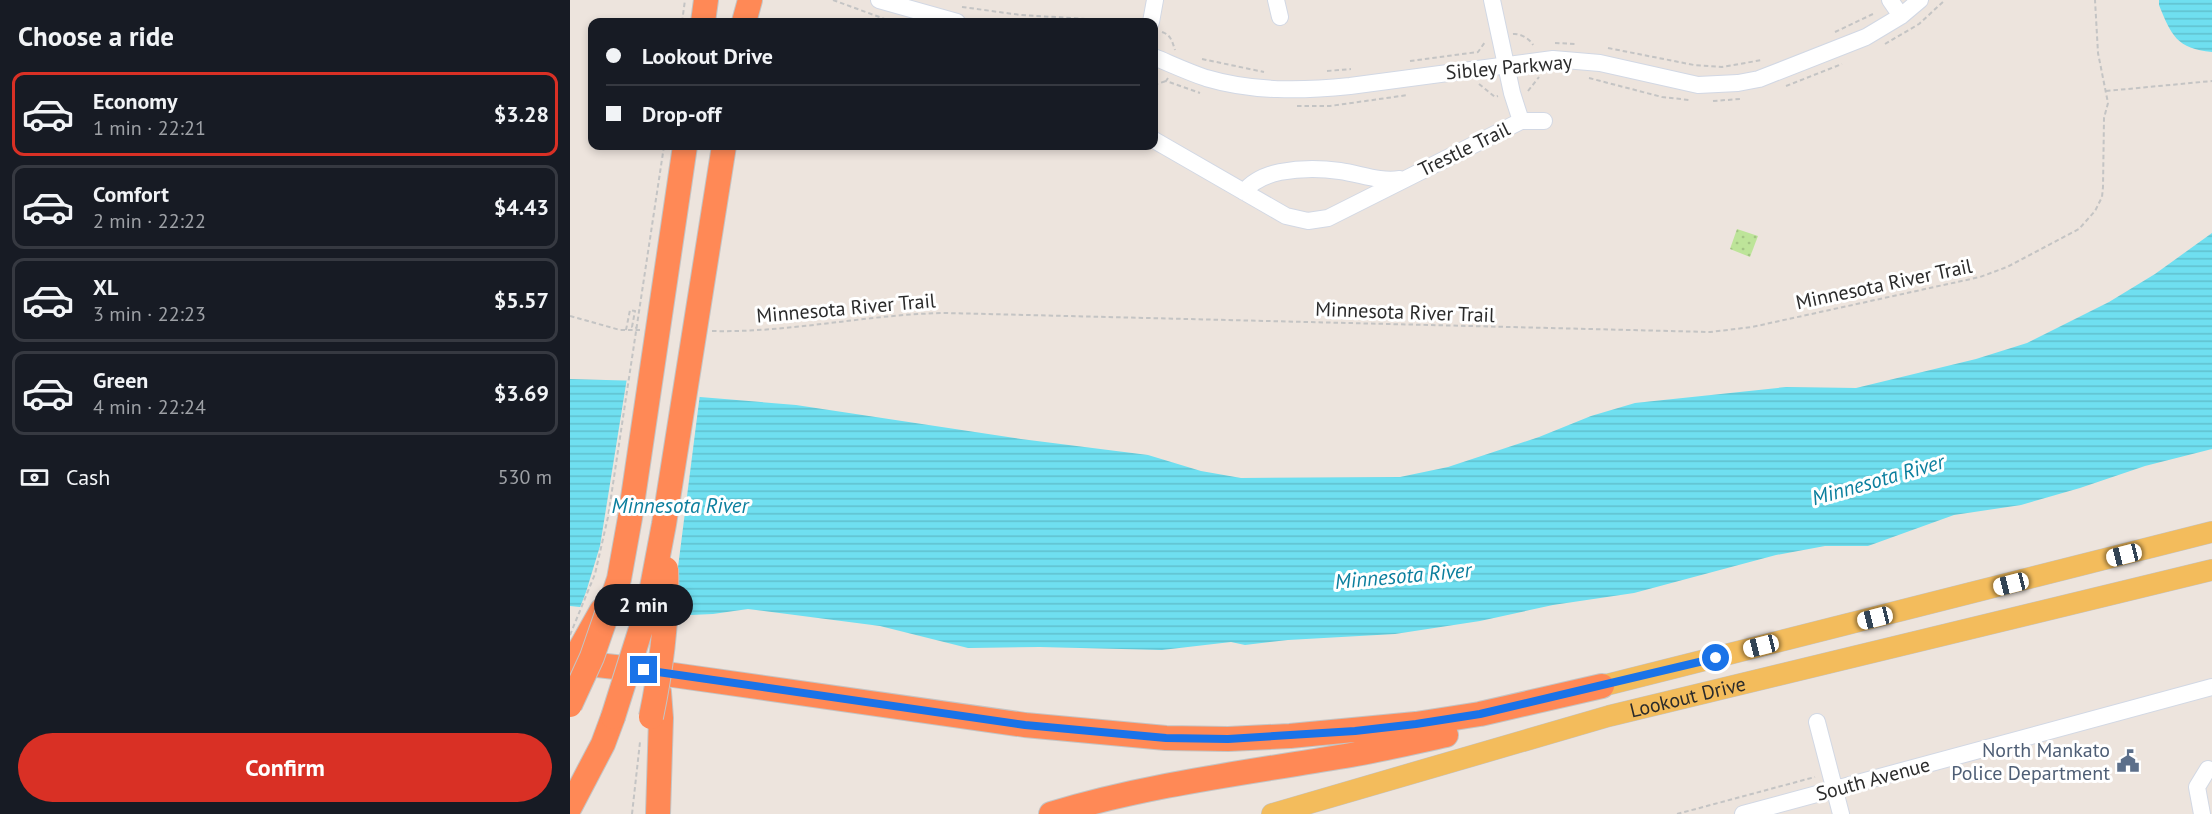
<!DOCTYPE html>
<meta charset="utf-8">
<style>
:root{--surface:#171b24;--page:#242831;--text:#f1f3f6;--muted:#9ea1a6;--line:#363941;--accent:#d93025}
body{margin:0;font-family:"PT Sans",sans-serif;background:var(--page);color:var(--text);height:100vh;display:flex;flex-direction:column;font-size:22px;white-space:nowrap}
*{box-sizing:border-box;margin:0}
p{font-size:20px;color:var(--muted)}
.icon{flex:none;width:33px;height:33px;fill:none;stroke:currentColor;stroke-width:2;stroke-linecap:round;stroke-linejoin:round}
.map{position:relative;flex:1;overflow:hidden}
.panel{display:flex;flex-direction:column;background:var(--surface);width:570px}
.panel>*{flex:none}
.hud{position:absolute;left:18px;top:18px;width:570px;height:132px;border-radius:12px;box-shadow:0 3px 9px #0003;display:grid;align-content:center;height:132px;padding:0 18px;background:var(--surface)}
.end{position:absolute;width:27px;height:27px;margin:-14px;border:8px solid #1a73e8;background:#fff;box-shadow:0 0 0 3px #fff}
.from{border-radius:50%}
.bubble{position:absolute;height:42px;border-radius:21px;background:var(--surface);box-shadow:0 3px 9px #0003;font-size:20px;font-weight:700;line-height:42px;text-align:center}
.car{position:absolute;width:18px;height:36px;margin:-18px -9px;border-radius:8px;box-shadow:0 0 4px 2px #0007;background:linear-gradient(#fff 24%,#345 0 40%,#fff 0 76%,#345 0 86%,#fff 0)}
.hud b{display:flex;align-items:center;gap:21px;height:57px;font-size:22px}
.hud b+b{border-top:2px solid var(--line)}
.hud i{width:15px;height:15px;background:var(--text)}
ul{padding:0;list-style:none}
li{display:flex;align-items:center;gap:18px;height:84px;margin:0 12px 9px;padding:0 6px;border:3px solid var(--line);border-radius:12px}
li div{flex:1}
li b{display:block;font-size:22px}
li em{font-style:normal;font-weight:700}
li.selected{border-color:var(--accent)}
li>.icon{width:54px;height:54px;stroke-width:1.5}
h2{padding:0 18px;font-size:27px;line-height:72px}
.pay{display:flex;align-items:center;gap:15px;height:66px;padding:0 18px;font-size:22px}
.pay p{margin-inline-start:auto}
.button{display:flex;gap:12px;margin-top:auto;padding:12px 18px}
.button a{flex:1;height:69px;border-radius:36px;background:var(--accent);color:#fff;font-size:24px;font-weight:700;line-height:69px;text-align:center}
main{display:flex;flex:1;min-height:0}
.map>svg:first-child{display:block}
</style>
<main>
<section class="panel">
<h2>Choose a ride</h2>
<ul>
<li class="selected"><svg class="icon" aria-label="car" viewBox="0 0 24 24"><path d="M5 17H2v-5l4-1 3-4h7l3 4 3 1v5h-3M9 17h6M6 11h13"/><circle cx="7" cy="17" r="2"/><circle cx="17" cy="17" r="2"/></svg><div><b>Economy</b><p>1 min · 22:21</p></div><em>$3.28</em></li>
<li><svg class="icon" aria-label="car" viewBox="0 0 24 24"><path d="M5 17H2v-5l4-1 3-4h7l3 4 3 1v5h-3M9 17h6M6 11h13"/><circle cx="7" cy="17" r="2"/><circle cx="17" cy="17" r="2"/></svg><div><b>Comfort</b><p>2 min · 22:22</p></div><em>$4.43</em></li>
<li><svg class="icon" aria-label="car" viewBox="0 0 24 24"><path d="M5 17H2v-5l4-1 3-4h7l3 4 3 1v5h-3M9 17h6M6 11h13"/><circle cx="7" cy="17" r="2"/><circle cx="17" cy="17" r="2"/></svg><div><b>XL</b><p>3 min · 22:23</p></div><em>$5.57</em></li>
<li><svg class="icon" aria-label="car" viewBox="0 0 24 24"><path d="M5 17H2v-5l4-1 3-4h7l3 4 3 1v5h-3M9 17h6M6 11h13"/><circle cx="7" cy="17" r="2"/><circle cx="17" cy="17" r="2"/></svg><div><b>Green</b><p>4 min · 22:24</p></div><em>$3.69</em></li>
</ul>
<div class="pay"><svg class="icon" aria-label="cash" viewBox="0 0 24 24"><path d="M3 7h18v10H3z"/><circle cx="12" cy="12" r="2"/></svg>Cash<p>530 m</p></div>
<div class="button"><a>Confirm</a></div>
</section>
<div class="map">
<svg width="1642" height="814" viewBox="0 0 1642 814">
<defs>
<pattern id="park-dots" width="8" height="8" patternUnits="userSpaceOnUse" patternTransform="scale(1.5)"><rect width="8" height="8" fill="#bde499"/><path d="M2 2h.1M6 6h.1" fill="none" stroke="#a3c484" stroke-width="1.8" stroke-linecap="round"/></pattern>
<pattern id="water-rules" width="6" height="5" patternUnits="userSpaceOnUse" patternTransform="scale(1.5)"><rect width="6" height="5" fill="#6fdff0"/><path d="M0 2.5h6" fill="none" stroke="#60c0ce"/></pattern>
</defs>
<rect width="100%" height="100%" fill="#ede4dd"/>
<path fill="url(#park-dots)" d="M1167 229 1188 236 1180 257 1160 249Z"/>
<path fill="url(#water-rules)" d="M1589 0H1642V52C1607 49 1601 35 1589 5Z
M1642 233V449L1575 466 1510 488 1451 505 1384 515 1298 546H1255L1206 555 1064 593 983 605 910 621 825 634 718 640 675 645 661 642 592 650 470 647 398 648 310 626 178 609 143 614 99 616 0 606V379L72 381 130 397 226 405 451 439 578 455 631 471 671 478 830 477 878 467 969 437 1021 416 1065 403 1216 387 1286 388 1406 359 1457 343 1539 302 1585 274Z"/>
<path fill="#ede4dd" d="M57 378 73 379 130 394 106 583 99 619 9 610 16 592 30 546Z"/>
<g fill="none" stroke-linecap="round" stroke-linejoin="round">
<g stroke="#d2d8e4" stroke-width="18">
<path id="minor" d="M309 0 387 22
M706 0 710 17
M922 0 942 93 951 121
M1320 0 1331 16
M581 22 585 0
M584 57C601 64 618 72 636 78 683 92 732 91 780 86L983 59 1030 63 1128 85 1168 83 1189 79 1296 37 1331 16 1350 0
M584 140 716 216 738 221 758 218 951 121H974
M674 192C683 180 696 175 710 172 731 168 749 168 770 171 791 174 809 182 830 179
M1247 722 1271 814
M1173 814 1642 687
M1632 814 1627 787 1638 769"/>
</g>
<g stroke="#c4c4c4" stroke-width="22">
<g id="major">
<path d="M1032 686 1642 532"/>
<path id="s1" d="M702 814 1039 716 1642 570"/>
</g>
</g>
<g stroke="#c4c4c4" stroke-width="26">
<path id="highway" d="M133 22 136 0
M174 22 180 0
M0 662 54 668 455 725 596 738 658 739 720 736 846 724 910 714 1032 686
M0 662 10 649 32 610
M0 807 33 744 43 717
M88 814 91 718 89 692
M481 814C579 784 681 772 781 755 813 749 844 742 876 735"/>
</g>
<path stroke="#c4c4c4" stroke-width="2" stroke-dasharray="4.5 3" stroke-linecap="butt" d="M263 0 323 22
M392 7 451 15 517 19 529 22
M112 22 115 0
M592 32C601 35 602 41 605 50
M1265 32 1303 14
M943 34C950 33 960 39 963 45
M985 43 1006 44
M1315 44 1349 24 1375 0
M1038 48 1124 65 1152 67 1192 60
M632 59 694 72
M840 61 908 52 915 42
M757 71 781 69
M598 78 596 81 630 93
M1019 78 1092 97 1119 100
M909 84 925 97 928 96
M584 85 596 81
M1216 86 1272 64
M958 91 969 77
M1536 91 1642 81
M1143 101 1170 99
M727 106H760L838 95
M0 316 50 330H70
M56 330 60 310 65 311 62 327 67 328
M142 331C221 333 297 314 376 313L1140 332 1182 327 1410 277 1437 267 1509 229 1525 211 1532 197 1533 187 1534 118 1538 103 1528 53 1525 0
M62 814 70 742
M1107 814 1245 777"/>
<use href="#minor" stroke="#fff" stroke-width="16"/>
<use href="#major" stroke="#f3bc5c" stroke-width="21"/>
<use href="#highway" stroke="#ff8956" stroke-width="24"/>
<g stroke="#c4c4c4" stroke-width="26" stroke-linecap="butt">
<path id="highway-bridge" d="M0 705 22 657 49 579 60 518 115 146
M43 717 79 603 94 524 154 146
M81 717C91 669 98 618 96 569"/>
</g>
<path stroke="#c4c4c4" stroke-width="2" stroke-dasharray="4.5 3" stroke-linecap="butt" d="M0 635 25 574 38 517 94 146"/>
<use href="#highway-bridge" stroke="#ff8956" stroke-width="24"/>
</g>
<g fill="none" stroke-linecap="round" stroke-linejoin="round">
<path stroke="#1a73e8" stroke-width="8" d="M74 670 455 725 596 738 658 739 785 731 846 724 910 714 1146 658"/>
</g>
<defs>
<g id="civic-bare" transform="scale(1.8)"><path d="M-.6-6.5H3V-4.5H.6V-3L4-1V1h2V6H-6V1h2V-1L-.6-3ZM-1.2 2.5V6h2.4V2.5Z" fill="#5c6f8a" stroke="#fff" stroke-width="2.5" paint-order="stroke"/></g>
</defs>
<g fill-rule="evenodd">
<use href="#civic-bare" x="1558" y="761"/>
</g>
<g text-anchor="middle" stroke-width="6" stroke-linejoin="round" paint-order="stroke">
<g font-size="20" fill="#2b2b2b" stroke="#fff">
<text transform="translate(939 67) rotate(-5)" y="7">Sibley Parkway</text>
<text transform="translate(894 149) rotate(-26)" y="7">Trestle Trail</text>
<text transform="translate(1314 284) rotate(-12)" y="7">Minnesota River Trail</text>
<text transform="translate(276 308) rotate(-5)" y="7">Minnesota River Trail</text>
<text transform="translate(835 312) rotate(2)" y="7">Minnesota River Trail</text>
<text dy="7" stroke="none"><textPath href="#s1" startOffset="432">Lookout Drive</textPath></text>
<text transform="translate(1303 779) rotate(-15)" y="7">South Avenue</text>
</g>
<g font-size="20" fill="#4e5e75" stroke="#fff" text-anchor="end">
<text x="1540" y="757">North Mankato<tspan x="1540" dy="23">Police Department</tspan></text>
</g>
<g font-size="21" font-style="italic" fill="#0c7f9e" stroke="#fff">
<text transform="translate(1308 480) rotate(-16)" y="7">Minnesota River</text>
<text x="110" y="513">Minnesota River</text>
<text transform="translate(833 576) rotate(-5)" y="7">Minnesota River</text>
</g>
</g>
</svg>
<i class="end from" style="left:1146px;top:658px"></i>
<i class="end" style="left:74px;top:670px"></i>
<div class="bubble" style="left:24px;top:584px;width:99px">2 min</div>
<i class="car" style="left:1554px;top:555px;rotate:256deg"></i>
<i class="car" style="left:1441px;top:584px;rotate:256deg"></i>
<i class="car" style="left:1305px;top:618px;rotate:256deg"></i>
<i class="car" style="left:1191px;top:646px;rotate:256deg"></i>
<div class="hud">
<b><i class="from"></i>Lookout Drive</b>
<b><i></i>Drop-off</b>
</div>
</div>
</main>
